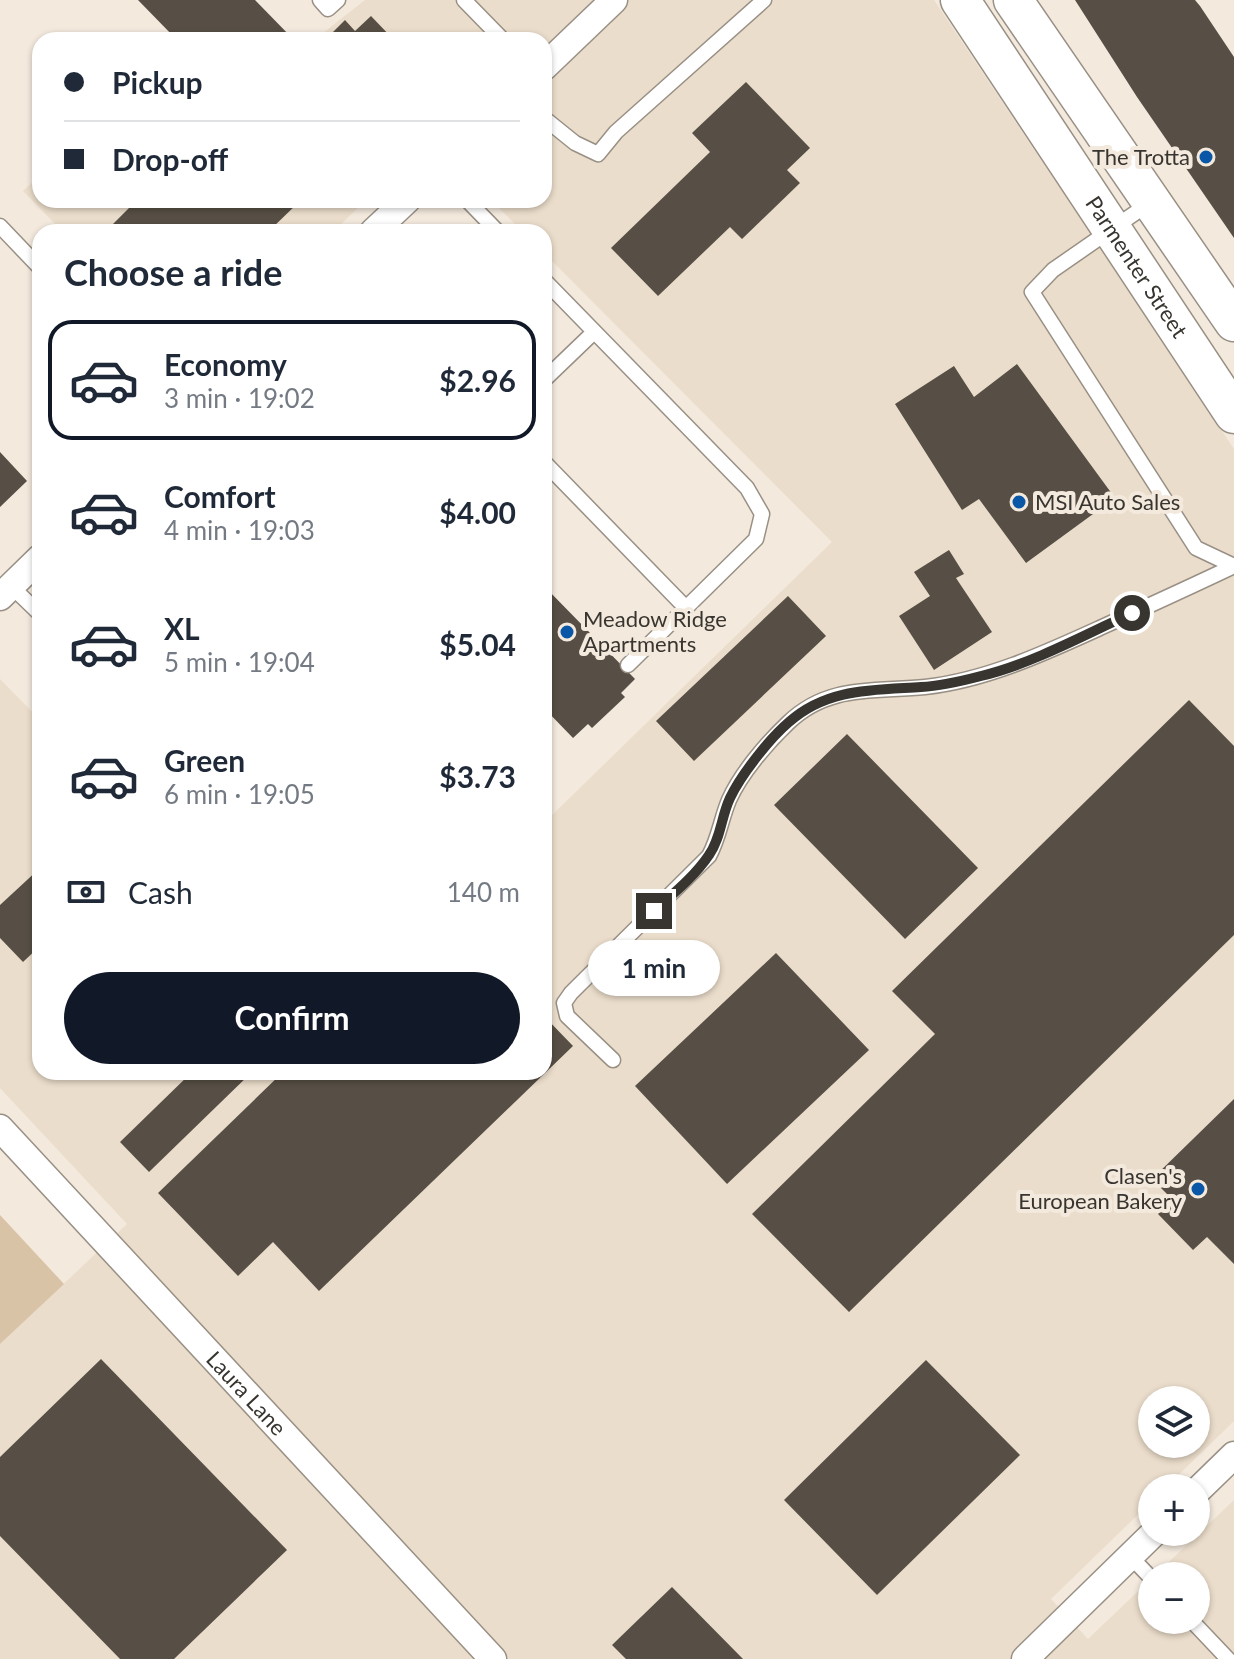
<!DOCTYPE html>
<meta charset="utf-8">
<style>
:root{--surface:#fff;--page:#f2f2f3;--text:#1f2937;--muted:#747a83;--line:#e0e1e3;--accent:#111827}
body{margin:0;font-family:Lato,sans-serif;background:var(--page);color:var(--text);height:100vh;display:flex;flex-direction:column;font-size:30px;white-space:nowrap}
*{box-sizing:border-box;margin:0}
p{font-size:26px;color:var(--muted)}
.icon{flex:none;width:44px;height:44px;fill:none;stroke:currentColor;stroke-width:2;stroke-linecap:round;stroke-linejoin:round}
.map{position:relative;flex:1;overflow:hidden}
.drawer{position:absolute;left:32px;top:224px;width:520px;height:856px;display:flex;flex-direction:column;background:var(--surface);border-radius:24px;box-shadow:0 2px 6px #0004}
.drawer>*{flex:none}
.banner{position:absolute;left:32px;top:32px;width:520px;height:176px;border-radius:24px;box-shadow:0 2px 6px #0004;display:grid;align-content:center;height:176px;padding:0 32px;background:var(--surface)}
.fabs{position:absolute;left:1138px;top:1386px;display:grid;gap:16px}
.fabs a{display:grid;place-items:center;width:72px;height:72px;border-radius:50%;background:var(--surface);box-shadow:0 2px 6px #0004;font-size:40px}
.end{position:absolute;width:36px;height:36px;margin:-18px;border:10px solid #383530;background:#fff;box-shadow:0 0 0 4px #fff}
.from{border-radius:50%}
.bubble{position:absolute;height:56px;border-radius:28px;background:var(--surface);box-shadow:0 2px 6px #0004;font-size:26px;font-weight:700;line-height:56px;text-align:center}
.banner b{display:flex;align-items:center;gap:28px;height:76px;font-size:30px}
.banner b+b{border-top:2px solid var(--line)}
.banner i{width:20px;height:20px;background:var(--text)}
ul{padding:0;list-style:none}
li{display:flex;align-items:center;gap:24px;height:120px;margin:0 16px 12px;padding:0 16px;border:4px solid transparent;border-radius:24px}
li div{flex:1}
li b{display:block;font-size:30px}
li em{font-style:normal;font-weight:700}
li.on{border-color:var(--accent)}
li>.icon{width:72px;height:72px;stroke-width:1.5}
h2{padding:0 32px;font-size:36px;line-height:96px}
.pay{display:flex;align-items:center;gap:20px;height:88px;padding:0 32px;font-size:30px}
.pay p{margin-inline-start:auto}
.primary-button{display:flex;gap:16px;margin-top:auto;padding:16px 32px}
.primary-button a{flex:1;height:92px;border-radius:48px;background:var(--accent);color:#fff;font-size:32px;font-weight:700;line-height:92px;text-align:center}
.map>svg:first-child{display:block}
</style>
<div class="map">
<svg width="1234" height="1659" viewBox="0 0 1234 1659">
<rect width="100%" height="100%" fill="#f3e9dd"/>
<path fill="#ebddcb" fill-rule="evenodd" d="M365 0H934L1234 449V1421L1165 1488H1152V1501L1051 1599 1088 1639 1152 1578V1620H1196V1576H1154L1234 1500V1659H0V1344L127 1224 0 1088V679L40 720V1072H544V823L832 542 544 253V232H523L491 200H544V40H314ZM1152 1400H1196V1444H1152Z
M40 175V200H366L333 232H63L23 191Z"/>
<path fill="#d9c3a7" d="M0 1215 64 1284 0 1344Z"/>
<path fill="#574f45" d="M138 0H255L294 40H177Z
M1075 0H1195L1200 6 1234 57V238L1137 97Z
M371 16 394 40H325L345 20 355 31Z
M746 82 810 148 787 170 800 183 742 239 730 227 658 296 611 248 710 152 692 133Z
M137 200H301L268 232H115L110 227Z
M1017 364 1115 498 1026 563 979 499 962 510 895 404 954 366 974 397Z
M0 452 27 481 0 507Z
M949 550 964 574 956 578 992 632 934 670 899 616 930 596 914 572Z
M544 586 635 679 621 693 625 697 592 728 588 724 573 738 544 708Z
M788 596 826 636 694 761 656 721Z
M1189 700 1234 746V935L849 1312 752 1214 935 1034 892 991Z
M847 734 978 868 905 939 774 805Z
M40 868V946L23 962 0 938V905Z
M776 953 869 1050 727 1184 635 1086Z
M544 1016 573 1046 319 1291 273 1242 238 1276 158 1193 283 1072H544Z
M192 1072H252L149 1172 120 1142Z
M1234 1099V1264L1207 1237 1193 1250 1158 1214 1173 1200 1152 1179Z
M101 1359 287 1550 174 1659H120L0 1536V1457Z
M926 1360 1020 1455 877 1595 784 1500Z
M672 1587 743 1659H626L612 1645Z"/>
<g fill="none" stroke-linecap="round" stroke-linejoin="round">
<g stroke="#999085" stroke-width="17">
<path id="lane" d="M320 0 328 9 338 0
M464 0 503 40
M544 118 575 143 598 154 616 132 764 0
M467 200 498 232
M1151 202 1053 270 1032 292 1196 548 1234 566
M0 226 40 268
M544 280 747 488 762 514 756 539 628 665
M544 380 594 332
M544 462 686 608
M11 586 40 614
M613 1060 567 1016 564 1003 571 993 709 856C719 838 721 819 729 800 741 773 767 743 788 723 828 684 875 692 925 687 987 680 1045 653 1102 627 1146 607 1190 587 1234 566
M1130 1556 1152 1579
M1191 1620 1228 1659"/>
</g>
<g stroke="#999085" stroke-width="29">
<g id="street">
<path d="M544 67 614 0"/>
<path d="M373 232 407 200"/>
<path d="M0 597 40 558"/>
<path id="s1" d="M0 1128 493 1659"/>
<path d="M1196 1492 1234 1455"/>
<path d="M1025 1659 1155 1532"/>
</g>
</g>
<g stroke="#999085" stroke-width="41">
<g id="secondary">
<path id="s2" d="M960 0 1234 414"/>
<path d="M1013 0 1234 322"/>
</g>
</g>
<use href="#lane" stroke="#fff" stroke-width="14"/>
<use href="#street" stroke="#fff" stroke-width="26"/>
<use href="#secondary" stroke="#fff" stroke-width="38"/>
</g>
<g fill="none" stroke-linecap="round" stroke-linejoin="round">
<path stroke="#383530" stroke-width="10" d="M654 911C673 894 695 876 709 855 721 838 721 817 730 798 741 775 769 739 789 722 827 688 873 690 921 687 940 686 962 681 981 676 1029 665 1087 634 1132 613"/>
</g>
<g fill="#0957a6" stroke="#f3e9dd" stroke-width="3">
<circle cx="1206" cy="157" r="8"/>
<circle cx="1019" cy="502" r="8"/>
<circle cx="567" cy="632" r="8"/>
<circle cx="1198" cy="1189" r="8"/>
</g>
<g text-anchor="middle" stroke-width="8" stroke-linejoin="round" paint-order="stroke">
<g font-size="22" fill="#383530" stroke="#f3e9dd" text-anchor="end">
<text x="1190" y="165">The Trotta</text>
<text x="1035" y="510" text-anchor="start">MSI Auto Sales</text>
<text x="583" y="627" text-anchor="start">Meadow Ridge<tspan x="583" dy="25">Apartments</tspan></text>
<text x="1182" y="1184">Clasen's<tspan x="1182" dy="25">European Bakery</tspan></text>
</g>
<g font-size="22" fill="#383530" stroke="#f3e9dd">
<text dy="8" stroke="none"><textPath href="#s2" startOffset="320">Parmenter Street</textPath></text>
<text dy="8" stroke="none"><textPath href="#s1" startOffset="362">Laura Lane</textPath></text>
</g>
</g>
</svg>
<div class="fabs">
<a><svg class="icon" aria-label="layers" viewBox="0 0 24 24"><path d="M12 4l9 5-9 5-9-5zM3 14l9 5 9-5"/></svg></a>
<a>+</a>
<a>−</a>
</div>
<i class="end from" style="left:1132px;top:613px"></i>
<i class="end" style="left:654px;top:911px"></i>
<div class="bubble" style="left:588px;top:940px;width:132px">1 min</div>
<div class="banner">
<b><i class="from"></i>Pickup</b>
<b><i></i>Drop-off</b>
</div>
<section class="drawer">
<h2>Choose a ride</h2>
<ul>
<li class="on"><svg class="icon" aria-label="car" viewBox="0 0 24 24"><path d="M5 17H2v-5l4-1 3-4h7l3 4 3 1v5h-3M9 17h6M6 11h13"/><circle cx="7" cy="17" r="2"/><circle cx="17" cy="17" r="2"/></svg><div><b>Economy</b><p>3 min · 19:02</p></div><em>$2.96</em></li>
<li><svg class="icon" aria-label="car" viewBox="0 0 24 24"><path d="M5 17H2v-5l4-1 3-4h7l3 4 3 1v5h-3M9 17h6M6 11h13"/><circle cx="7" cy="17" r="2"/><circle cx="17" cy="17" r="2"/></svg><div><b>Comfort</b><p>4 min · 19:03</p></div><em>$4.00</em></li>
<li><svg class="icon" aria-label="car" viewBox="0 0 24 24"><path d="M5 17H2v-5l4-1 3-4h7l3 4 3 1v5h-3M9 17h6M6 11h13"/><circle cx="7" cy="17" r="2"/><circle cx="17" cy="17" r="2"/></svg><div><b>XL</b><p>5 min · 19:04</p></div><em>$5.04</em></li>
<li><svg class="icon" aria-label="car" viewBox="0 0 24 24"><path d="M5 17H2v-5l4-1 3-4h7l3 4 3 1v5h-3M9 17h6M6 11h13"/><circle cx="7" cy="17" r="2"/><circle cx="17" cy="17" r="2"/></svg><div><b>Green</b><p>6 min · 19:05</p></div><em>$3.73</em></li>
</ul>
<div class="pay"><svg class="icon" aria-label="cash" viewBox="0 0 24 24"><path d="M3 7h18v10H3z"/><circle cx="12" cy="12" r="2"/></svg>Cash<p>140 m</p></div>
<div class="primary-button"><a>Confirm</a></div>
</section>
</div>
